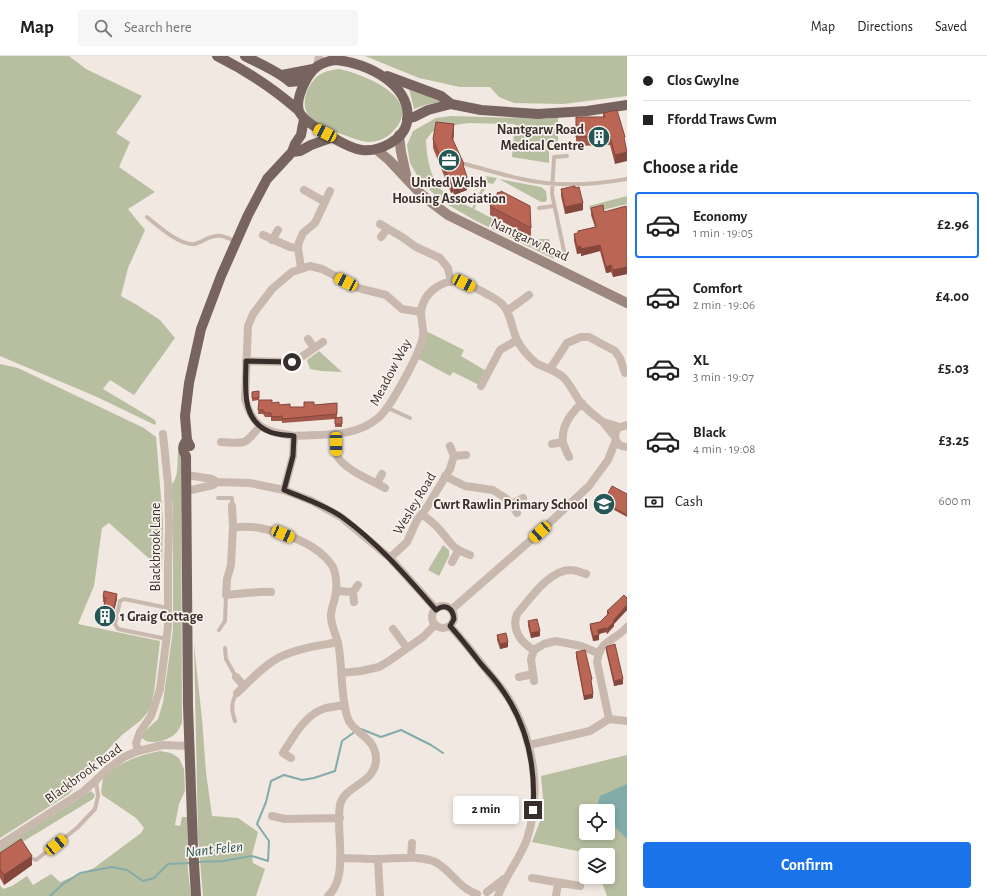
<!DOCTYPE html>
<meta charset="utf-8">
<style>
:root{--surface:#fff;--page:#f6f6f6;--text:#222;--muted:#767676;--line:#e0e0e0;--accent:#1a73e8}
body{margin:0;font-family:"Alegreya Sans",sans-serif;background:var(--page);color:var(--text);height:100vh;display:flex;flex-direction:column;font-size:15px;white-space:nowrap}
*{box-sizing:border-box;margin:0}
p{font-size:13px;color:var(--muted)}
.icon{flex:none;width:22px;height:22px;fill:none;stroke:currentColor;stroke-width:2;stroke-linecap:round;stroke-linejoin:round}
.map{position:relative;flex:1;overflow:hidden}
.sheet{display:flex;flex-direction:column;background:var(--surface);width:360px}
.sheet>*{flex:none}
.guide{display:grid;align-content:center;height:88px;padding:0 16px;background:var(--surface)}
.tools{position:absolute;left:579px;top:748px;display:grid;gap:8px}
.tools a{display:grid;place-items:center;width:36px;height:36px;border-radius:4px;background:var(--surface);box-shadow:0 2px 6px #0003;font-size:20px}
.end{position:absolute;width:18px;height:18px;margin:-9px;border:5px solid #382e2b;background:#fff;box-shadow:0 0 0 2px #fff}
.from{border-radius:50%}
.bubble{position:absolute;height:28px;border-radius:4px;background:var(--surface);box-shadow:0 2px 6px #0003;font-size:13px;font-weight:600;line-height:28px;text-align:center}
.car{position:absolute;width:12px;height:24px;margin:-12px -6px;border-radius:5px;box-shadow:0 0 3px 1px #0007;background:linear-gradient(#f5c518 24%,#345 0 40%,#f5c518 0 76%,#345 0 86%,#f5c518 0)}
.guide b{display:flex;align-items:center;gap:14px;height:38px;font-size:15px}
.guide b+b{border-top:1px solid var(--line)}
.guide i{width:10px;height:10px;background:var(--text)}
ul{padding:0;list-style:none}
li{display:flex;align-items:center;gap:12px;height:66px;margin:0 8px 6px;padding:0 8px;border:2px solid transparent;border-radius:4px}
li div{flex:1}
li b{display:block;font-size:15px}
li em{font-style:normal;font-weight:600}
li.current{border-color:var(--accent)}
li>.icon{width:36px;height:36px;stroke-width:1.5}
h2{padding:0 16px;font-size:18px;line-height:48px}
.pay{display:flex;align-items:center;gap:10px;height:44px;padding:0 16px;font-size:15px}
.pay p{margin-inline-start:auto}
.button{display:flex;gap:8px;margin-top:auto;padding:8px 16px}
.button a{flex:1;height:46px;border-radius:4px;background:var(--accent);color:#fff;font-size:16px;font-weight:600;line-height:46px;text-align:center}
header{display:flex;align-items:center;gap:24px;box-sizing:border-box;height:56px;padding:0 20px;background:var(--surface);border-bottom:1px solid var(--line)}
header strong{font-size:19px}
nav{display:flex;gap:22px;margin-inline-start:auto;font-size:14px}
.search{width:280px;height:36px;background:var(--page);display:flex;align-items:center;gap:10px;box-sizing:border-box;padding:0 14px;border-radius:4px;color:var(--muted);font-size:15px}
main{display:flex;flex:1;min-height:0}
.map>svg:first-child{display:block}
</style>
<header>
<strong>Map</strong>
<div class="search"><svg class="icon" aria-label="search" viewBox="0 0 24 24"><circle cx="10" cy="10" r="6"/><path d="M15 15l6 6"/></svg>Search here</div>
<nav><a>Map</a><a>Directions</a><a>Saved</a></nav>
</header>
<main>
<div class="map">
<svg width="627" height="840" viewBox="0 0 627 840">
<rect width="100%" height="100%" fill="#f1e8e1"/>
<path fill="#b8bfa1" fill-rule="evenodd" d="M0 0H69L86 13 142 40 116 77 130 86 119 111 155 136 128 153 145 174 128 212 121 240 137 249 160 264 175 282 134 339 110 324 103 333 155 364 156 367 155 369 97 341 0 300Z
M365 0H627V40L563 48 514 47 499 41 490 31H460L419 22Z
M339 13C363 18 423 41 395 73 389 81 379 86 369 86 360 87 314 68 309 60 299 48 308 27 319 19 325 15 332 14 339 13Z
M409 33 440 45V46L425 49 414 53Z
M451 60 547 63 558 61V88H552L549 91V107L512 101 515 68 469 67 440 71 432 76 426 84C427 102 430 124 444 136 451 143 463 147 472 152L487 122 485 120 497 122 493 128 488 127 474 153 532 183H549L554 203 476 165 443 146 421 126 410 107 407 89 413 75 436 62Z
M499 123 541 131 546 135 547 144 545 146H541Z
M627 140V148L591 157 589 150Z
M422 275 428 276 464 294 461 300 488 316 481 330 453 316 450 320 415 301Z
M319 295 342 316 321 315 310 313 307 304Z
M0 308 18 312 144 372 156 381 163 465 162 514 109 467 102 472 94 530 78 568 160 585 154 636 151 649 148 656 140 665 122 679 99 703 69 738 0 782Z
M179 394H181L182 667C180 671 178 676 175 678 167 685 149 690 142 682L143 677 158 663 163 646 173 574V453L171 429C179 422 177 407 178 396Z
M443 489 449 494V500L439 520 428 514Z
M194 588 202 663 206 716 212 760 238 762 258 776 252 799 253 807 265 813 256 840H203L198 781Z
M160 695 171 697 179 702 184 713 185 735 179 748 175 769 180 770 182 761H187L188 815 191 840H0V829L3 833 12 830 27 820 33 829 51 818 60 826 94 812 141 777 144 772 136 762 102 739C100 733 103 728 103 722 122 705 136 700 160 695Z
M627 699V840H607L600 821H608V799H597L532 786 542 760 543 742 541 720ZM586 755H608V777H586Z
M91 735 95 739 93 743 19 788 0 802V793Z"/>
<path fill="#82acaa" d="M627 728V783L608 764V755H601L598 747 600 740Z"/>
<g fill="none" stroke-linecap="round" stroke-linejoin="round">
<path stroke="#82acaa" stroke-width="2" d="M361 673 381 681 401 674 431 689 443 697
M197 806 223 805 252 800 268 805 269 785 257 768 266 746 271 725 284 719 302 724 314 722 335 715 342 685 356 675
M50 840 63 828 80 817 112 811 127 814 143 825 154 822 168 808 191 807"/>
<path stroke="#c9b8ad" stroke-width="4" d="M465 108C484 113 503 119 522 123 556 131 593 129 627 123
M539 152 554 150
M147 161C158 170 180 190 195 188 198 187 203 185 206 183 219 177 223 180 235 185
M564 195 552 138 554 101 567 100
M388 352 410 362
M218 442H232V450
M219 574 225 565 226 539
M167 583 118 573 115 568 120 545 124 543 168 552
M225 592 226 603 236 621
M235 665C231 654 231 646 237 637
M30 799 31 802 36 804 77 772 95 753 98 740 96 724"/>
<path stroke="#c9b8ad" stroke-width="8" d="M317 9 319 0
M304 134 325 146
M380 168 402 181 416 191 440 202 448 212 451 226
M263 179 290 191 298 192
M381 181 387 173
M272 184 278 174
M301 212 298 192 299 186 303 177 315 167 330 135
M507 255 529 239
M308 283 314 292
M246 305 291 306 297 304 323 286
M550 313 567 287 581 281H589L615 295 620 302 625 317
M481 330 500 294 517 284
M627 369 618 372C612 380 616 391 627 391
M336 378C336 384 335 391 336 397 340 412 373 425 385 432
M294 380C266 375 254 374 245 343L248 270 253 258 272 233 292 216 310 210 322 213 358 232 386 239 402 253 421 256
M615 381 603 366 620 371
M221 386C246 387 244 390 260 370
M552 388 563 386
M450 390 454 400
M569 401C567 396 564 391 563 386 561 370 571 357 582 347
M187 419 212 423 217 426 250 427 284 434 312 445 341 461 390 502 436 553
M445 420 465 430 493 434 507 443 512 448 517 457
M377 427 382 418
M284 434 293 400 294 380C322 378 355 382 378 362 390 353 421 295 423 280 424 273 421 264 421 256 423 236 445 220 465 227 475 231 484 237 492 241 512 251 509 266 517 284 521 292 529 301 536 307 545 312 555 314 563 321 569 326 575 339 580 346 587 354 595 360 603 366
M187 435 213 429 217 426
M512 448 523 442
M232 450 233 471
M422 458C428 463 434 467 439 473 452 487 449 491 470 499
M390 502 407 486 417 464 427 451 450 413 454 400 466 399
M452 506 458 495
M337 535 353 536
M271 536C256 535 241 538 226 539L227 523 231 509 233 471C241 471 251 470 260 472 284 477 316 487 331 508 336 514 337 528 336 535 336 542 332 549 331 558 330 568 336 578 338 587 343 611 340 636 347 660 351 677 376 680 376 703 376 728 344 729 340 749 335 775 350 820 328 840
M354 546 353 536 358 529
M432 561a11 11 0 1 1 22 0a11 11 0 1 1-22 0Z
M451 554 531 484 589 430 608 404 616 384
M450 570C461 582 471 594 481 607 490 619 501 630 509 643 534 684 542 737 527 783 520 803 505 820 498 840
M393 573 407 592
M534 594C521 587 511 573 517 558 530 543 550 513 571 514 576 514 582 517 586 518
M341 617 361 615 379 611 389 605 423 581 435 569
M236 621 244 630
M519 621 533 618
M534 625 531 603 534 594 544 588 556 585 581 590 598 597
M237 637C250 625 264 609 280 601 298 592 318 590 338 586
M609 663 597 606C600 583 614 586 627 571
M529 689 590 675 609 663 627 665
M138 695 136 687 140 676 151 660 160 633 168 571V511L169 470 168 428 163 378
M291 702 283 697C294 680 305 658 326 652 332 651 338 650 344 649
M272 760 285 763 340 762
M0 789 84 735 108 713 124 701 138 695 163 689 189 690
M411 801 412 787
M340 802C352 802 365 803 377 803 396 803 415 799 433 805 450 812 459 833 477 838
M378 803 380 840
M532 822 580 830
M487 836 504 823
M556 840 558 827"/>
<path stroke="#9c877f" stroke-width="10" d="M399 79 401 96 407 123
M377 94 389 104 419 136 432 147 448 159 627 247"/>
<path stroke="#78645e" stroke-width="10" d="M217 0C247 15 273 32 298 54
M245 0C260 8 278 15 290 26L306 24
M337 4C367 7 413 29 407 66 404 84 379 96 362 94 350 93 303 67 299 55 296 46 301 34 305 26 312 12 321 5 337 4Z
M282 19 313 13
M387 20 441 40 451 48 481 54 538 58 587 55 627 49
M407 63 414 61 428 54 451 48
M292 96 300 95 311 89 333 81
M187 384C182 390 182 394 186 400L188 650 193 791 196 840
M190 390 187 384 185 360 189 327 201 273 221 220 248 159 267 123 292 96 295 88 301 79 304 63"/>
</g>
<path fill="#a15749" d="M617 54 615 108 610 89 576 90V61H603V57Z
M454 78 453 84 464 112 467 130V134L454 139 453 136 451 137 433 92V83Z
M561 133 583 154 565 158 561 140Z
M490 150 531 172V181L490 159Z
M591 152 604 156 627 154V218L613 221 611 216 606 217 600 195 581 200V197L577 198 574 185V178L578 177V175L595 171 591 159Z
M259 335V344L290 351H304L314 349 337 347V362L342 361V371H335V363L282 367V365H271V361H265L263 358H258L259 344 252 345V336Z
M627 438V461L603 448V446Z
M103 541 117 543 111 567 96 563V558L103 553 104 546H103Z
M627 542V554L614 568V570L607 578 606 576 599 578V584L593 585 590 573V568L600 566 607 559V555Z
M528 565 540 580 531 582 528 570Z
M497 579 508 591 500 593 497 584Z
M606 591 623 628 614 630 606 595Z
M576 596 592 628 593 642 584 644 576 601Z
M0 797 32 809 4 829 0 822Z"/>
<path fill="#83473c" d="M454 68V78L452 91V82Z
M627 96V105L615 108V99Z
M467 121V134L454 139V130L466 123Z
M453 127V136L451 137V128Z
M583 147V154L565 158V151Z
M600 189V195L581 200V193Z
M581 190V197L577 198V191Z
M611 209V216L606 217V211Z
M627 211V218L613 221V214Z
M117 538V543L111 567V563Z
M627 549V554L614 568V570L607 578V573L613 565Z
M606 572V576L598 578V574Z
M540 575V580L531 582V577Z
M599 579V584L593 585V580Z
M508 586V591L500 593V588Z
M623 623V628L614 630V625Z
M593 638V642L584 644V640Z
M32 800V809L4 829V819Z"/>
<path fill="#bb6555" stroke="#83473c" d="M617 54 625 81 624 82 627 96 615 99 610 80 576 81V61H605L603 57Z
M436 66 454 68 452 82 464 108 463 109 467 121 466 123 467 124 454 130 453 127 451 128 433 83Z
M575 130V132L579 131 583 147 565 151 561 133Z
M501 135 530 150 531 172 490 150 498 136 500 137Z
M603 149 604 156 626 150 627 154V211L613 214 611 209 606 211 600 189 581 193V190L577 191 574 178 578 177V175L596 171 591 152Z
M259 335V342H252V336Z
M259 344H272V347L279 346V349L290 348V351H304V346H314V349L337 347V358L282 363V360L271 361V357H265L263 354H258Z
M342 361V368H335V362Z
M612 430 627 438V459L603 446Z
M104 535 117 538 111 563 96 558 98 552 103 553 106 542 103 541Z
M624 539 627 542V549L613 565 614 566 607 573 606 572 598 574 599 579 593 580 590 568 600 566 609 557 607 555Z
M537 563 540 575 531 577 528 565Z
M506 577 508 586 500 588 497 579Z
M615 588 623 623 614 625 606 591Z
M585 594 592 623 591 624 593 638 584 640 576 596Z
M21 783 32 800 4 819 0 813V797Z"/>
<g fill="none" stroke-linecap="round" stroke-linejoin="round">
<path stroke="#382e2b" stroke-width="5" d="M292 306 246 305C246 330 240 364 270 376 277 379 286 379 294 380L293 400 284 434C303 442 325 449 342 461 378 487 407 521 436 554 445 547 453 552 454 563L450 570C461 582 471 595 481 608 488 616 495 623 501 632 527 668 536 710 533 754"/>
</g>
<defs>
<g id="building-disc" transform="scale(1.15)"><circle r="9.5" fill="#245655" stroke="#f9f2ed"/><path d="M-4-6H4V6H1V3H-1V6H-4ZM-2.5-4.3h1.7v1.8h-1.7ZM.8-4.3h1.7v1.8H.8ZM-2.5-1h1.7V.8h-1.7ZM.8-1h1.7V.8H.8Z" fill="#fff"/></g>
<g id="office-disc" transform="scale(1.15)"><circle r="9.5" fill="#245655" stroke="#f9f2ed"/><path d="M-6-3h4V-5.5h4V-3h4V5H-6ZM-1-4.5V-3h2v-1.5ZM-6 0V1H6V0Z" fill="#fff"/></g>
<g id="school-disc" transform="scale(1.15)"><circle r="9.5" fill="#245655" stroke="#f9f2ed"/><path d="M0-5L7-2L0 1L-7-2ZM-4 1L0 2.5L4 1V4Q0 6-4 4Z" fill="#fff"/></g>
</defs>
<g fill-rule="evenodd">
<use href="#building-disc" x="599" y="81"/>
<use href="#office-disc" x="449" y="104"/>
<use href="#school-disc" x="604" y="448"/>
<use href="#building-disc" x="105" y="560"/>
</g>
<g text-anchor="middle" stroke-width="3.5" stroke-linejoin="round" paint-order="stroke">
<g font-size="14" font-weight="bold" fill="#382e2b" stroke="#f9f2ed" text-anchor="end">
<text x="584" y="78">Nantgarw Road<tspan x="584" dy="16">Medical Centre</tspan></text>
<text x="449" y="131" text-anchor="middle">United Welsh<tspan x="449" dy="16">Housing Association</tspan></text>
<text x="588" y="453">Cwrt Rawlin Primary School</text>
<text x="120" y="565" text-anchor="start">1 Graig Cottage</text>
</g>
<g font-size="14" fill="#382e2b" stroke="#f9f2ed">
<text transform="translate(530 183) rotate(25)" y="5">Nantgarw Road</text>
<text transform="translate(390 316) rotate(-62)" y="5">Meadow Way</text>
<text transform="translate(414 447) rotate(-59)" y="5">Wesley Road</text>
<text transform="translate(155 491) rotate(-90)" y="5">Blackbrook Lane</text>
<text transform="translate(83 717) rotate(-36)" y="5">Blackbrook Road</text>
</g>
<g font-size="15" font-style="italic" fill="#245655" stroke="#f9f2ed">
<text transform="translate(214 793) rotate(-6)" y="5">Nant Felen</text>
</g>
</g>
</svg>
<div class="tools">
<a><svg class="icon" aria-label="locate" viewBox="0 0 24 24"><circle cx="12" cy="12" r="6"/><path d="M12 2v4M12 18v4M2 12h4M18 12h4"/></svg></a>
<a><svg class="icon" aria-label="layers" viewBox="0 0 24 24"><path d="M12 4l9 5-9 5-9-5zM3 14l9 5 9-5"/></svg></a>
</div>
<i class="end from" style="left:292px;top:306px"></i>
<i class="end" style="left:533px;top:754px"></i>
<div class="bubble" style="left:453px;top:740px;width:66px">2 min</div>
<i class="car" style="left:325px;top:77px;rotate:297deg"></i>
<i class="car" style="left:346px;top:226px;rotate:297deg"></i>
<i class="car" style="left:464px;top:227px;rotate:117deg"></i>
<i class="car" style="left:336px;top:388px;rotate:179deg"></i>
<i class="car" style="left:540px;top:476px;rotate:228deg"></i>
<i class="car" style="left:283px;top:478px;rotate:113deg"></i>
<i class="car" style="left:56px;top:789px;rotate:51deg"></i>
</div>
<section class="sheet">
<div class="guide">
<b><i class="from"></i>Clos Gwylne</b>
<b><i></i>Ffordd Traws Cwm</b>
</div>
<h2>Choose a ride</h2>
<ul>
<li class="current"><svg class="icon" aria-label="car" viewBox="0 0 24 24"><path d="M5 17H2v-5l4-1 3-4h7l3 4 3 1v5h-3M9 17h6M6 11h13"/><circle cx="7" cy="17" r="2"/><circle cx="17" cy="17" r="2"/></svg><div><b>Economy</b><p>1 min · 19:05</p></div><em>£2.96</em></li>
<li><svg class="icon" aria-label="car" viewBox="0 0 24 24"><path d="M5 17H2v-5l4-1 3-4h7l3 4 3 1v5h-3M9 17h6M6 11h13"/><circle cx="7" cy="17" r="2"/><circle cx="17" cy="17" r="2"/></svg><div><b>Comfort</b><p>2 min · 19:06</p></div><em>£4.00</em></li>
<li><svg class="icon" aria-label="car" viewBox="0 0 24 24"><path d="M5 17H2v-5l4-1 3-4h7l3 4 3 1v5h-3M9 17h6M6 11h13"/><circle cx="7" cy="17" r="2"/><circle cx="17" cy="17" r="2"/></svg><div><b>XL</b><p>3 min · 19:07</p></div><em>£5.03</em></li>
<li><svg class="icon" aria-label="car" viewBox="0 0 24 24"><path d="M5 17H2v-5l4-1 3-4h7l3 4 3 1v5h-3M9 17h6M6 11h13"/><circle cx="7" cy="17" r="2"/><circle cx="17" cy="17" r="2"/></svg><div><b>Black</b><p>4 min · 19:08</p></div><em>£3.25</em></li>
</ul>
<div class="pay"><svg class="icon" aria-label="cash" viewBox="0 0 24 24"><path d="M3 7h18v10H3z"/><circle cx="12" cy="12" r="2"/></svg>Cash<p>600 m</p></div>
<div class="button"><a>Confirm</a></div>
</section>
</main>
